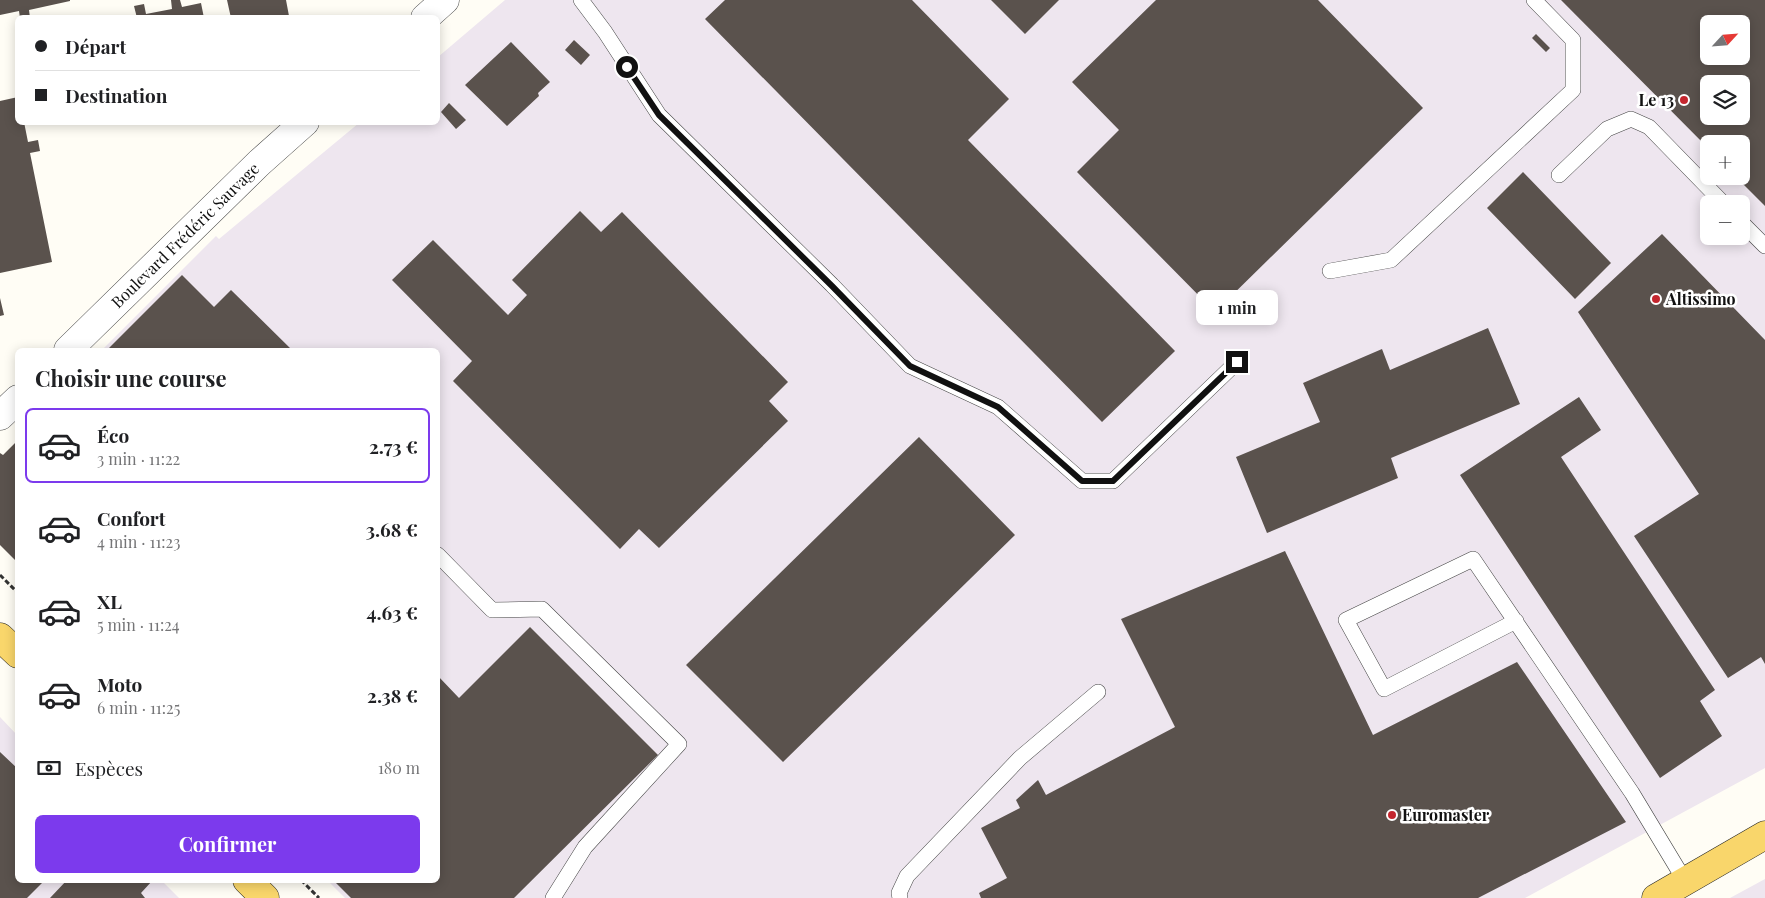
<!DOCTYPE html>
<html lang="fr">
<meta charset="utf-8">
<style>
:root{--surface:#fff;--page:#f2f2f2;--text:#202124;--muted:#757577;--line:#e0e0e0;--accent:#7c3aed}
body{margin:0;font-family:"Playfair Display",serif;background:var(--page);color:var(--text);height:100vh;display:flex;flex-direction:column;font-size:19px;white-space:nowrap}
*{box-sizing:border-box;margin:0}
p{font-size:16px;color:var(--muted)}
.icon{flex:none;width:28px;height:28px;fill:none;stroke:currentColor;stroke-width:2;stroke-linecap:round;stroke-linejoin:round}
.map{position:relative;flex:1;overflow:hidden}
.panel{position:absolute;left:15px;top:348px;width:425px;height:535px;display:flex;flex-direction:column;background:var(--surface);border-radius:8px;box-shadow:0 2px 12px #0003}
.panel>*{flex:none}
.top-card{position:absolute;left:15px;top:15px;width:425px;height:110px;border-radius:8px;box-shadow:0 2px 12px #0003;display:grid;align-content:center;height:110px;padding:0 20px;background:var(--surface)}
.needle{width:32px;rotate:64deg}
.fabs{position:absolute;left:1700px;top:15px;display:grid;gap:10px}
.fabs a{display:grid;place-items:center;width:50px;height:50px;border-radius:8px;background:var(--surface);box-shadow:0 2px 12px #0003;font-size:25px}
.end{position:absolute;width:22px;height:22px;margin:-11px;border:6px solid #111;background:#fff;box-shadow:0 0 0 2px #fff}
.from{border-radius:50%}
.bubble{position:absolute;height:35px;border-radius:8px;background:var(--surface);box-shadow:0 2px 12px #0003;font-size:16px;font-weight:700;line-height:35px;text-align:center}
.top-card b{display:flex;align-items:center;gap:18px;height:48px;font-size:19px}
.top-card b+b{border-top:1px solid var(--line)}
.top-card i{width:12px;height:12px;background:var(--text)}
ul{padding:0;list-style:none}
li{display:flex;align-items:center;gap:15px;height:75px;margin:0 10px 8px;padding:0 10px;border:2px solid transparent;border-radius:8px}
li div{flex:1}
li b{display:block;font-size:19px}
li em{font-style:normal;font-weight:700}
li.on{border-color:var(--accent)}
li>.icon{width:45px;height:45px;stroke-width:1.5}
h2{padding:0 20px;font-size:22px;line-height:60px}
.pay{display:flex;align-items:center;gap:12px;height:55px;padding:0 20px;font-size:19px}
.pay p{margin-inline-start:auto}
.primary-button{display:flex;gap:10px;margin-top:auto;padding:10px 20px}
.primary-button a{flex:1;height:58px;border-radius:8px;background:var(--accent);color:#fff;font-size:20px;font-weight:700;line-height:58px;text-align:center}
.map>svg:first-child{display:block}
</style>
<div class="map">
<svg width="1765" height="898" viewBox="0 0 1765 898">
<rect width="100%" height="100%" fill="#fffdf5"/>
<path fill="#eee6ef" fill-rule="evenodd" d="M505 0H1765V768L1525 898H345L327 880H438V350H102L216 236 219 239 359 123 438 122V57ZM1709 24H1741V56H1709ZM1709 84H1741V116H1709ZM1709 144H1741V176H1709ZM1709 204H1741V236H1709Z
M0 717 17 735 18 880H161L179 898H0Z
M1765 879V898H1730Z"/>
<path fill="#5a524d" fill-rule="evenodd" d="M0 0H70V1L29 10 30 18H20L19 11 0 15Z
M171 0H180L182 7 201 3 204 18H137L134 6 144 4 146 14 172 9Z
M227 0H286L289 16 231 18Z
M725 0H912L1009 99 968 140 1175 351 1102 422 705 19Z
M991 0H1059L1025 34Z
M1156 0H1318L1423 108 1215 312 1077 172 1119 130 1072 82Z
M1561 0H1765V206L1735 176H1741V144H1709V149ZM1709 24H1741V56H1709ZM1709 84H1741V116H1709Z
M1536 34 1550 48 1546 52 1532 38Z
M574 40 590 55 581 65 565 50Z
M511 42 550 82 538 93 539 96 507 126 465 85Z
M18 97V122H24L28 142 38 140 40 151 30 153 52 262 0 273V101Z
M449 103 466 120 456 129 441 112Z
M1523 172 1611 263 1575 299 1487 208Z
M580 211 601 232 622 212 788 382 769 401 788 421 659 548 639 529 620 549 453 381 472 361 392 280 433 240 508 315 527 295 512 280Z
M1662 234 1765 340V664L1761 657 1728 678 1634 536 1699 494 1578 312Z
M182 275 214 307 231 290 292 350H107Z
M0 298 4 315 0 316Z
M1488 328 1520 404 1391 458 1398 478 1267 533 1236 457 1320 422 1303 383 1382 349 1390 370Z
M1579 397 1601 430 1561 457 1715 690 1700 701 1722 736 1660 778 1460 475Z
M919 437 1015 535 783 762 686 665Z
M18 440V563L0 545V453L3 455Z
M1285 551 1373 735 1517 662 1626 822 1478 898H981L979 893 1007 878 981 828 1020 808 1016 800 1038 780 1046 795 1175 727 1121 619Z
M530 627 658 755 514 898H351L333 880H438V676L459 698Z
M0 752 18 769V880H45L27 898H0Z
M67 880H150L152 881 141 893 145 898H50Z"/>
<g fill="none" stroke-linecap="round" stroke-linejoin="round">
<g stroke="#444" stroke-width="16">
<path id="lane" d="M581 0 605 32 659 115 832 285 910 366 998 407 1082 481H1113L1237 362
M1559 175 1607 129 1631 119 1649 127 1724 204
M1741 222 1765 246
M1330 271 1391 260 1573 90V40L1534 0
M438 555 492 610 542 609 679 744 585 847 553 898
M1516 621 1384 689 1346 620 1473 559 1632 793 1685 881
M900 898 899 893 907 876 1020 758 1098 692"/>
</g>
<g stroke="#444" stroke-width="29">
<g id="street">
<path d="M425 18 445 0"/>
<path id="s1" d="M68 350 259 163 305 122"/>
<path d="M0 416 18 399"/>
</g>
</g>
<g stroke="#222" stroke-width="29">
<path id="primary" d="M0 637 18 654
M247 880 265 898
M1656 898 1765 835"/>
</g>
<path stroke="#333" stroke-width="3" stroke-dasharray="5 2.5" stroke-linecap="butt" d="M0 575 18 593
M301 880 319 898"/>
<use href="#lane" stroke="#fff" stroke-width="15"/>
<use href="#street" stroke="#fff" stroke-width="28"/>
<use href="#primary" stroke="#f9d66b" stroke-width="28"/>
</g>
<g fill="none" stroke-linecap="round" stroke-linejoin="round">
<path stroke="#111" stroke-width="6" d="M627 67 659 115 832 286 910 366 998 407 1082 481H1113L1237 362"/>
</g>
<g fill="#c4262e" stroke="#fff" stroke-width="2">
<circle cx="1684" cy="100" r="5"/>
<circle cx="1656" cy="299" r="5"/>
<circle cx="1392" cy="815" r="5"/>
</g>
<g text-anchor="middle" stroke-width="5" stroke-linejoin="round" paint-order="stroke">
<g font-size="16" font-weight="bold" fill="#111" stroke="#fff" text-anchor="start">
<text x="1674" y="106" text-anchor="end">Le 13</text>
<text x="1666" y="305">Altissimo</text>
<text x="1402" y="821">Euromaster</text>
</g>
<g font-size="16" fill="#111" stroke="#fff">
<text dy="6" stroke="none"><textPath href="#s1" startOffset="164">Boulevard Frédéric Sauvage</textPath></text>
</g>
</g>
</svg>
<div class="fabs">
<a><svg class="needle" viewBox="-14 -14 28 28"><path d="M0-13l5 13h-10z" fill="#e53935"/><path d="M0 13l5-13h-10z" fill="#757577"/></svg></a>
<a><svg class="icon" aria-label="layers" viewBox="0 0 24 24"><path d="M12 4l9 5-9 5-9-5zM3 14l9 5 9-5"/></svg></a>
<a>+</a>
<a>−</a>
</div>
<i class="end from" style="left:627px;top:67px"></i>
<i class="end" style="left:1237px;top:362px"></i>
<div class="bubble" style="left:1196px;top:290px;width:82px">1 min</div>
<div class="top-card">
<b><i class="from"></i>Départ</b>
<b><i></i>Destination</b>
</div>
<section class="panel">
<h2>Choisir une course</h2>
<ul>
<li class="on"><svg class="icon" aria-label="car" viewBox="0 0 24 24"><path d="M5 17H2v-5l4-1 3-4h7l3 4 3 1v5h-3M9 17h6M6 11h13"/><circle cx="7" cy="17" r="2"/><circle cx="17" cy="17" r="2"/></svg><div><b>Éco</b><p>3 min · 11:22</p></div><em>2.73 €</em></li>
<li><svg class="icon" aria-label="car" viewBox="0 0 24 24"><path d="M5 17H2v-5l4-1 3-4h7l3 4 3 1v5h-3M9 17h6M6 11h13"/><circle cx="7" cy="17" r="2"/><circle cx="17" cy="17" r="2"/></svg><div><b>Confort</b><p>4 min · 11:23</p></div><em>3.68 €</em></li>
<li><svg class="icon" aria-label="car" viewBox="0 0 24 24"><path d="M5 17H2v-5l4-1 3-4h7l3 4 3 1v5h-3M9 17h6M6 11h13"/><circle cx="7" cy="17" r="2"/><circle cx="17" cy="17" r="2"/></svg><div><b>XL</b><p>5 min · 11:24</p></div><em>4.63 €</em></li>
<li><svg class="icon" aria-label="car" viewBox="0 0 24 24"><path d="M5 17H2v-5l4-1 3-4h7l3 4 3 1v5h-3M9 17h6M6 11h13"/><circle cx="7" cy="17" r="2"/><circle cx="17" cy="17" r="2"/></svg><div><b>Moto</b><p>6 min · 11:25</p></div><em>2.38 €</em></li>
</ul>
<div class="pay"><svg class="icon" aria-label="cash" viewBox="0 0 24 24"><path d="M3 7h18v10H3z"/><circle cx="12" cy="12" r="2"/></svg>Espèces<p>180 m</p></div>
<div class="primary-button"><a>Confirmer</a></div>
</section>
</div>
